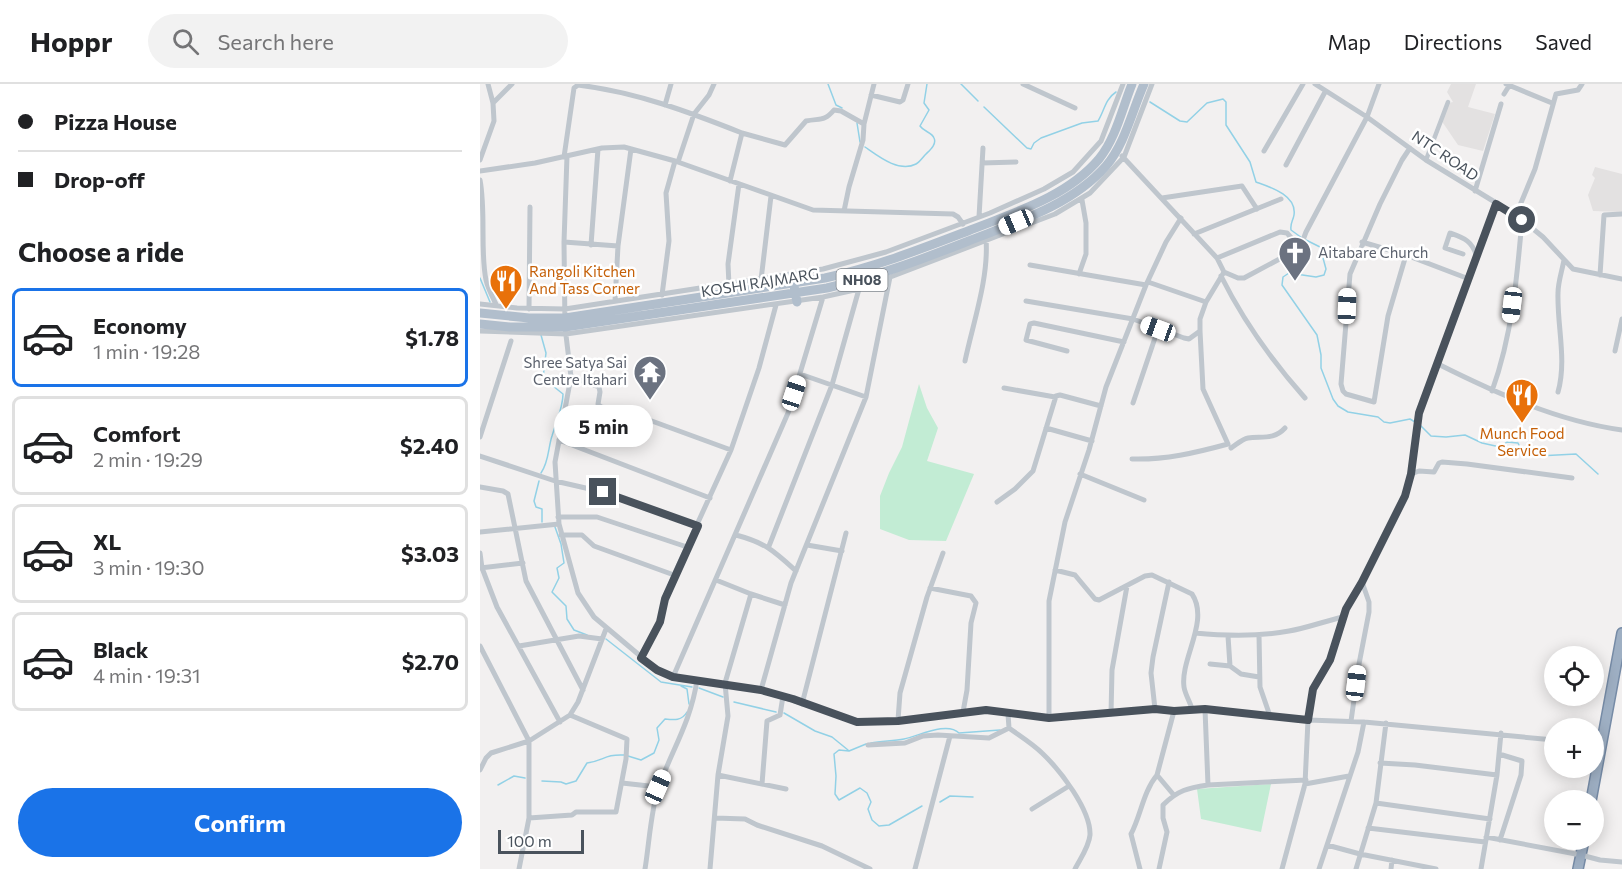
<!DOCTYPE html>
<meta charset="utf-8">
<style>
:root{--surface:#fff;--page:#f2f2f2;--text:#202124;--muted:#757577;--line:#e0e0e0;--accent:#1a73e8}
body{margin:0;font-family:Commissioner,sans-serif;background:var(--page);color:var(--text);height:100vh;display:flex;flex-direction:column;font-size:22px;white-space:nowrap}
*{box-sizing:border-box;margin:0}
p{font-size:20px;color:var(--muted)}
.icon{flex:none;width:33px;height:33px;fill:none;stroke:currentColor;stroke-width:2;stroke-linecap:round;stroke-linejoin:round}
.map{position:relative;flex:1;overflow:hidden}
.details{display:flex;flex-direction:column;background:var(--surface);width:480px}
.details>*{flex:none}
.top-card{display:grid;align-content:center;height:132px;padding:0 18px;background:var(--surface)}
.tools{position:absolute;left:1064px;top:562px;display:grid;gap:12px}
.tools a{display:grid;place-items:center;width:60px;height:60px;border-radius:50%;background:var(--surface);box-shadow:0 3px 15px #0003;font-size:30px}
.scale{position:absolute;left:18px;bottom:15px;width:86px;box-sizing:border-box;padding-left:6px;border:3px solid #49525c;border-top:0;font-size:16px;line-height:21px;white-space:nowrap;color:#49525c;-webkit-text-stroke:4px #fff;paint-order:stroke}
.end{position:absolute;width:27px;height:27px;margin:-14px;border:8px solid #49525c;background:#fff;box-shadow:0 0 0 3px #fff}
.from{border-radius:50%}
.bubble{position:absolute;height:42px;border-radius:21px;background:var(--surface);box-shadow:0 3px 15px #0003;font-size:20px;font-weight:700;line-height:42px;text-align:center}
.car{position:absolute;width:18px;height:36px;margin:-18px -9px;border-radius:8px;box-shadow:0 0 4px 2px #0007;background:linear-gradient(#fff 24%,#345 0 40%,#fff 0 76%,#345 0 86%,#fff 0)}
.top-card b{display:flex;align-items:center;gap:21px;height:57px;font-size:22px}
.top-card b+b{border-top:2px solid var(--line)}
.top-card i{width:15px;height:15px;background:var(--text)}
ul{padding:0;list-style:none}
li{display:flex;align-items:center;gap:18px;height:99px;margin:0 12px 9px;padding:0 6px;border:3px solid var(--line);border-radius:9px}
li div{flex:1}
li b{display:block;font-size:22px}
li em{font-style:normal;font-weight:700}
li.current{border-color:var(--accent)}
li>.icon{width:54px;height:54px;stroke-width:1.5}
h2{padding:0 18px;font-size:27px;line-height:72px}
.action{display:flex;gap:12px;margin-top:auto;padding:12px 18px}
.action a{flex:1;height:69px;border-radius:36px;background:var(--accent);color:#fff;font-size:24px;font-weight:700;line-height:69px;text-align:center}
header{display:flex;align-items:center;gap:36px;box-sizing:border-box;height:84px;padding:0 30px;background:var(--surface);border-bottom:2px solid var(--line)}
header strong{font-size:28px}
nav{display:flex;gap:33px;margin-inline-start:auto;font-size:21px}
.search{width:420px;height:54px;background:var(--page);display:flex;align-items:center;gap:15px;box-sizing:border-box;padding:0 21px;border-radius:33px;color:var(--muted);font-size:22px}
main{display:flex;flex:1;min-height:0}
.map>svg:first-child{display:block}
</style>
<header>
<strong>Hoppr</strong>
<div class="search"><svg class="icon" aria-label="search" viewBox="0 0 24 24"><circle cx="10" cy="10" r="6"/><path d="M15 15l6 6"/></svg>Search here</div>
<nav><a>Map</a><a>Directions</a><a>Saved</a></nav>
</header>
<main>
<section class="details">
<div class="top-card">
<b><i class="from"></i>Pizza House</b>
<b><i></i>Drop-off</b>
</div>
<h2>Choose a ride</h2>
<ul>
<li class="current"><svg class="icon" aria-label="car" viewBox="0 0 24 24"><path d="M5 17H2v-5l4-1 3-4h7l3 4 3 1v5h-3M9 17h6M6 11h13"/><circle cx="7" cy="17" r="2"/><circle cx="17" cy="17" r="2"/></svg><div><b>Economy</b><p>1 min · 19:28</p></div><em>$1.78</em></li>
<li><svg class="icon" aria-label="car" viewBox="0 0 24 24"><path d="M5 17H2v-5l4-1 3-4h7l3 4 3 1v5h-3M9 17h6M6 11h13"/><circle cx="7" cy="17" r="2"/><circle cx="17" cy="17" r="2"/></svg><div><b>Comfort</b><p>2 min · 19:29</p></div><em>$2.40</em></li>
<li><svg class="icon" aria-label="car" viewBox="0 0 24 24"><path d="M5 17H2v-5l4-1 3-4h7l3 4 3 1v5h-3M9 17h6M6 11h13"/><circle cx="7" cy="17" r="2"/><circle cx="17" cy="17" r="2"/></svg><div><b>XL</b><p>3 min · 19:30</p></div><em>$3.03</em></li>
<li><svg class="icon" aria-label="car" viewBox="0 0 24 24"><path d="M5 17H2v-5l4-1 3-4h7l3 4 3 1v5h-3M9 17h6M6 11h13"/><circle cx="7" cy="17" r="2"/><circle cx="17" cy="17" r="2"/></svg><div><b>Black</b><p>4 min · 19:31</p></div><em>$2.70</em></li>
</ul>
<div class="action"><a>Confirm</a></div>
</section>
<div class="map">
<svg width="1142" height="785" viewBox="0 0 1142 785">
<rect width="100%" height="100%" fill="#f2f0f0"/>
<path fill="#e3e1e1" d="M971 0H996L988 23 1015 30 1003 67 978 61 961 36 968 19 973 18 967 8Z
M1115 83 1142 90V128L1113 127 1108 111 1115 94 1112 91Z"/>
<path fill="#c2ecd4" d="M439 300 447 324 458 344 447 377 494 390 466 457 429 456 400 445V412L409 389 422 363Z
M791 700 781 748 721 735 717 705Z"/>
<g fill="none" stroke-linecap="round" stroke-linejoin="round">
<path stroke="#92d1e6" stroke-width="1.5" d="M348 0 356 21 362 24
M481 0 498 17
M670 18 700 37 707 38 727 19 743 15 746 18V41L770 78 776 98C790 103 817 111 814 131 813 137 810 139 811 146L822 154
M504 23 547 64 551 65 554 59 561 54 602 39 618 37C624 28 625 15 636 8
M377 39 380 58
M385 63C398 72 419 89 436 80 440 78 443 73 446 70 450 66 457 60 454 54 452 48 444 48 440 42L449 26 444 19 447 0
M826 156 840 163 846 185 844 191 836 193 809 189 803 193 802 201 837 251 841 271V284L853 315 858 322 868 328 898 333 904 338 910 339 930 335 935 338
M0 194 10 218
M61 251 66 269 63 294 83 310C83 324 76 338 72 352 68 364 69 378 61 389
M940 341 951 352 966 353 985 351 1002 359 1020 363 1027 358 1038 359 1042 368 1058 372 1096 370 1118 390
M59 397 54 417 56 423 62 425V438
M75 443 81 460 84 479 77 484 79 494 72 508 86 522 87 535 94 546 107 551
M126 555 181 598 212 603
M201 602 207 605 209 620
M219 604 243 613
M254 618 296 628
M304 629 335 647 352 653 368 666
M391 659C402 657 413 657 424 655 439 652 467 637 479 649L520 646
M386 660 369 667 359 666 354 670 356 692 355 710 359 716 380 704 387 709 391 718 388 725 392 736 399 742 409 741 442 722
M148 672 161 676 174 669 179 656 177 644 185 635C194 636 202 637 207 628
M62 697 81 698 86 700 96 697 107 679C123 677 125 670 144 671
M18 701 34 692 45 694
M460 718 470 712 493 713"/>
<g stroke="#768ba6" stroke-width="12">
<path id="trunk" d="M1111 717 1142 549
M1098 785 1104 756"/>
</g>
<path stroke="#bfc6cd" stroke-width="4.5" d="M946 76 968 18"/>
<path stroke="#bfc6cd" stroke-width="5" d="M543 0 595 24
M835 0 887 33 946 76 1036 131 1063 153 1093 185 1142 195
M1026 0 1072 19
M1024 10 1029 2
M391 11 420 18 423 16 428 0
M13 19 32 0
M185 21 191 0
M784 67 823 0
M87 72 84 158 85 243 91 293 75 378 79 440 98 509 114 533 177 586 193 593 281 606 377 637H418L506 626 569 634 675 625 694 627 725 625 828 636 884 638 1074 656
M642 72 737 174 744 188 726 218 720 235V247L723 305 748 360C715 369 685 376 652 375
M84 73 94 4 98 1C156 8 209 28 262 49
M0 76 14 37 13 19 8 0
M198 78 214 30 229 11 234 0
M502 79 536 78
M806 81 845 8
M0 87 55 79 122 64 144 63 195 77 333 126 473 130 478 133 483 140
M0 96C6 128 0 167 6 196 8 205 13 214 17 222
M250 97 262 49 305 61 326 37C340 34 344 38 354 26L361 27 384 40
M995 107 1021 20
M682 114 762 102 777 125
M364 127 369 103 383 56 384 40 394 0
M1036 131 1055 85 1076 10 1098 6 1102 0
M499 133 503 64
M714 150 801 115
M84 158 138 162
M882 158 926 171 989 195
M111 161 118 65
M983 170 965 164 970 149C984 154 993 157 997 174
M926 171 908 232 894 318 866 310 863 307 861 300 870 190 900 120 922 76 930 64
M737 174 800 148 807 149 820 164
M550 181 666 201
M744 188 758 194H764L820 164 826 148 887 33 899 0
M599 190 606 170V139L602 116
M1120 191 1124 131 1142 130
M741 192C763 236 792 277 825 314
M281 196 291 112
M668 198 726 218
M249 201 248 180 259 100
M182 211 189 157 186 109 195 77
M135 217 138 162 151 65
M546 217 653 235 704 254 709 255 720 247
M0 220 37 224 85 225 343 185 406 168 510 129 564 105 593 88 621 57 643 0
M49 225 50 123
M0 247 86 250 343 213 379 205 575 130 610 109 644 73 672 0
M587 267 546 256 550 240 554 239 644 258
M1135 267 1142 235
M485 277C493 239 509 194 506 155
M958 280C1016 309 1077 337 1142 346
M320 290 386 313
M91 293 119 303 120 308 118 320 121 323 150 329 251 366
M524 304 575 313
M1012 307C1032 252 1037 194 1042 136
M1078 308C1087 276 1077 242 1078 209 1078 198 1082 187 1084 176
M653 319 678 245
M566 344 612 357
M0 353 31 257
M79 356 230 414
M751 364C756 361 762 355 768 354 782 352 794 356 805 344
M0 372 75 397 123 408 218 442
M600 390 664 416
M931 390 939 387 954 388 959 379 962 378 987 380 1092 394
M0 403 23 407 28 410 46 497 103 606
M517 418 535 405 553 387 576 312 580 311 621 322
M78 433H117L207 463
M0 448 79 440
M81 451H102L114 462 194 491
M256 451C286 459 294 467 316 487
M327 461 362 467
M289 462 352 301 379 205
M0 469 2 484 17 523 80 638
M0 484 43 479
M575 486 595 491 615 515 619 516 665 492 672 491 712 510C730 537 700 575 704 603 705 610 710 618 712 625
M236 496 271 510 305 521
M450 504 491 512 496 519 491 539 487 606 483 628
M715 549C746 552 777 553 809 547 827 544 845 537 863 533
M779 551 780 603 790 632
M748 552 750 582
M0 562 49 657V734L39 785
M39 562 99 552 122 555
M161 574 181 538 185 515 194 491 251 366 279 284 296 221
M730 580 750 582 761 590 779 593
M193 593 308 329 343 213
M281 606 311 499 386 313 410 193
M322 620 366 449
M675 625 671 589 673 573 689 498
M725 625 728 701
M528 630 529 644C540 652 553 660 562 669 580 686 611 726 610 751 609 763 600 775 595 785
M631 630 632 586 647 502
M569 634V517L585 438 609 366 626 303 666 201 686 158 701 134
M418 636 420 609 447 513 463 469
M871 637 879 580 889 528V518L882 498
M388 661 425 659 443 652 458 651 509 654 529 644
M1019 670 1042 677 1041 691 1020 756
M900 679 935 681 1017 691
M0 686 6 674 11 669 49 657 90 631 98 618 126 545
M238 691 306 705
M142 699 178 703
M282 700 287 637 300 631 303 612
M825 700 869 692
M693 710 677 691 694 627
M896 719 1010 735
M552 725 589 702
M49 734 92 731 96 728H136L146 675 147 655 90 631
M235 734 265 735 277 741 342 762 390 785
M888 744 1005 758
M1006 753 1101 771 1120 776 1142 778
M847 761 880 770 956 785
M165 785C169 761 171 724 179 702 193 664 211 637 217 596
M230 785 238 691 248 632 245 599 271 510
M435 785 470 652
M660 785 651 750C661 731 663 708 677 691
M679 785 687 748 683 734V721C698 706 708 704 728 701L826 696
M802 785 825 700 828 636 833 605 850 576 866 525 882 498 925 412 931 390 939 329 1016 120
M839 785 878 668 884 638
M876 785 896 719 906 639
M911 785 912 776
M1001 785 1017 691 1021 649"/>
<path stroke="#b1becc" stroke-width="9" d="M312 191 317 218
M0 229 49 234H85L345 194C395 183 441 165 488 147 533 129 587 113 619 75 636 54 642 25 652 0
M0 240 30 243H85L347 204C395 193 440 176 486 158 534 139 591 122 626 82 645 60 652 27 664 0"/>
<use href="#trunk" stroke="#9eafc3" stroke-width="9"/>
</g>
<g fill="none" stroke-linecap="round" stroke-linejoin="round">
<path stroke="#49525c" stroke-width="8" d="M123 408 218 442 185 515 180 538 161 574 177 586 193 593 281 606 313 615 377 638 418 637 506 626 569 634 675 625 694 627 725 625 828 636 833 605 850 576 866 525 882 498 925 412 931 390 939 329 1016 120 1042 136"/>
</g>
<defs>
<g id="church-pin" transform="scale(1.725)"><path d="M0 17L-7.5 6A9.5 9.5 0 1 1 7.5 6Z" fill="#6b7280" stroke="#fff"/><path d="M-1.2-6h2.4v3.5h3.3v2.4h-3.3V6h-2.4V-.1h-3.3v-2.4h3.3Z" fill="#fff"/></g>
<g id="restaurant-pin" transform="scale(1.725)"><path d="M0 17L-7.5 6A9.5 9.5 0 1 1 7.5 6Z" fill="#e8710a" stroke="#fff"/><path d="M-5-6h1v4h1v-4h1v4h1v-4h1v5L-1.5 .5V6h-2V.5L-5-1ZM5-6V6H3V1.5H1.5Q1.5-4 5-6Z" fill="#fff"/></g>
<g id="temple-pin" transform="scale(1.725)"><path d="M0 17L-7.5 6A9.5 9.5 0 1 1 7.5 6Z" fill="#6b7280" stroke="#fff"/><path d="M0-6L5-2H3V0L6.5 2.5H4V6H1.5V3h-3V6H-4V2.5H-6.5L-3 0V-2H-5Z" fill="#fff"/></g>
</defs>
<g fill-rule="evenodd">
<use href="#church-pin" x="815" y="169"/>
<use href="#restaurant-pin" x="26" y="197"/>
<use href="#temple-pin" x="170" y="288"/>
<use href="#restaurant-pin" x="1042" y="311"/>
</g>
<g text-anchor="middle" stroke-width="5" stroke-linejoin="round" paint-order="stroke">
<rect fill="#fff" stroke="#80868d" stroke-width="1.5" x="356.5" y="185" width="51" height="22" rx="4.5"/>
<g font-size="14" font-weight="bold" fill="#49525c">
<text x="382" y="201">NH08</text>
</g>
<g font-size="15" fill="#49525c" stroke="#fff">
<text transform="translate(965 72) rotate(34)" y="5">NTC ROAD</text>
<text transform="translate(280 199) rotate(-9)" y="5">KOSHI RAJMARG</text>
</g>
<g font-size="15" fill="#5b616d" stroke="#fff" text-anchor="start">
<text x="838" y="174">Aitabare Church</text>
<text x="147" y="284" text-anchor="end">Shree Satya Sai<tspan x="147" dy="17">Centre Itahari</tspan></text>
</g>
<g font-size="15" fill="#c56008" stroke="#fff" text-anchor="start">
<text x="49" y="193">Rangoli Kitchen<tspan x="49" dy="17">And Tass Corner</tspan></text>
<text x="1042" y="355" text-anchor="middle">Munch Food<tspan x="1042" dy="17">Service</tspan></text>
</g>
</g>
</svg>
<div class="tools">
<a><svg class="icon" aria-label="locate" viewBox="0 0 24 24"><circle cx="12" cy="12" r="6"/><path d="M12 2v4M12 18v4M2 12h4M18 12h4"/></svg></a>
<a>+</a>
<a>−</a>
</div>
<div class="scale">100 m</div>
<i class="end from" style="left:1042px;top:136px"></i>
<i class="end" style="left:123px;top:408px"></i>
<div class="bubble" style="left:74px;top:321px;width:99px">5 min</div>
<i class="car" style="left:536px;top:138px;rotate:247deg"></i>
<i class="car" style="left:1032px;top:221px;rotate:187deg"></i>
<i class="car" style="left:867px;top:222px;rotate:2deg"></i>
<i class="car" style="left:678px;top:245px;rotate:290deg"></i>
<i class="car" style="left:314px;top:309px;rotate:18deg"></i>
<i class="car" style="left:876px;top:599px;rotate:7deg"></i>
<i class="car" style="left:178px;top:703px;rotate:24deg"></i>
</div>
</main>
